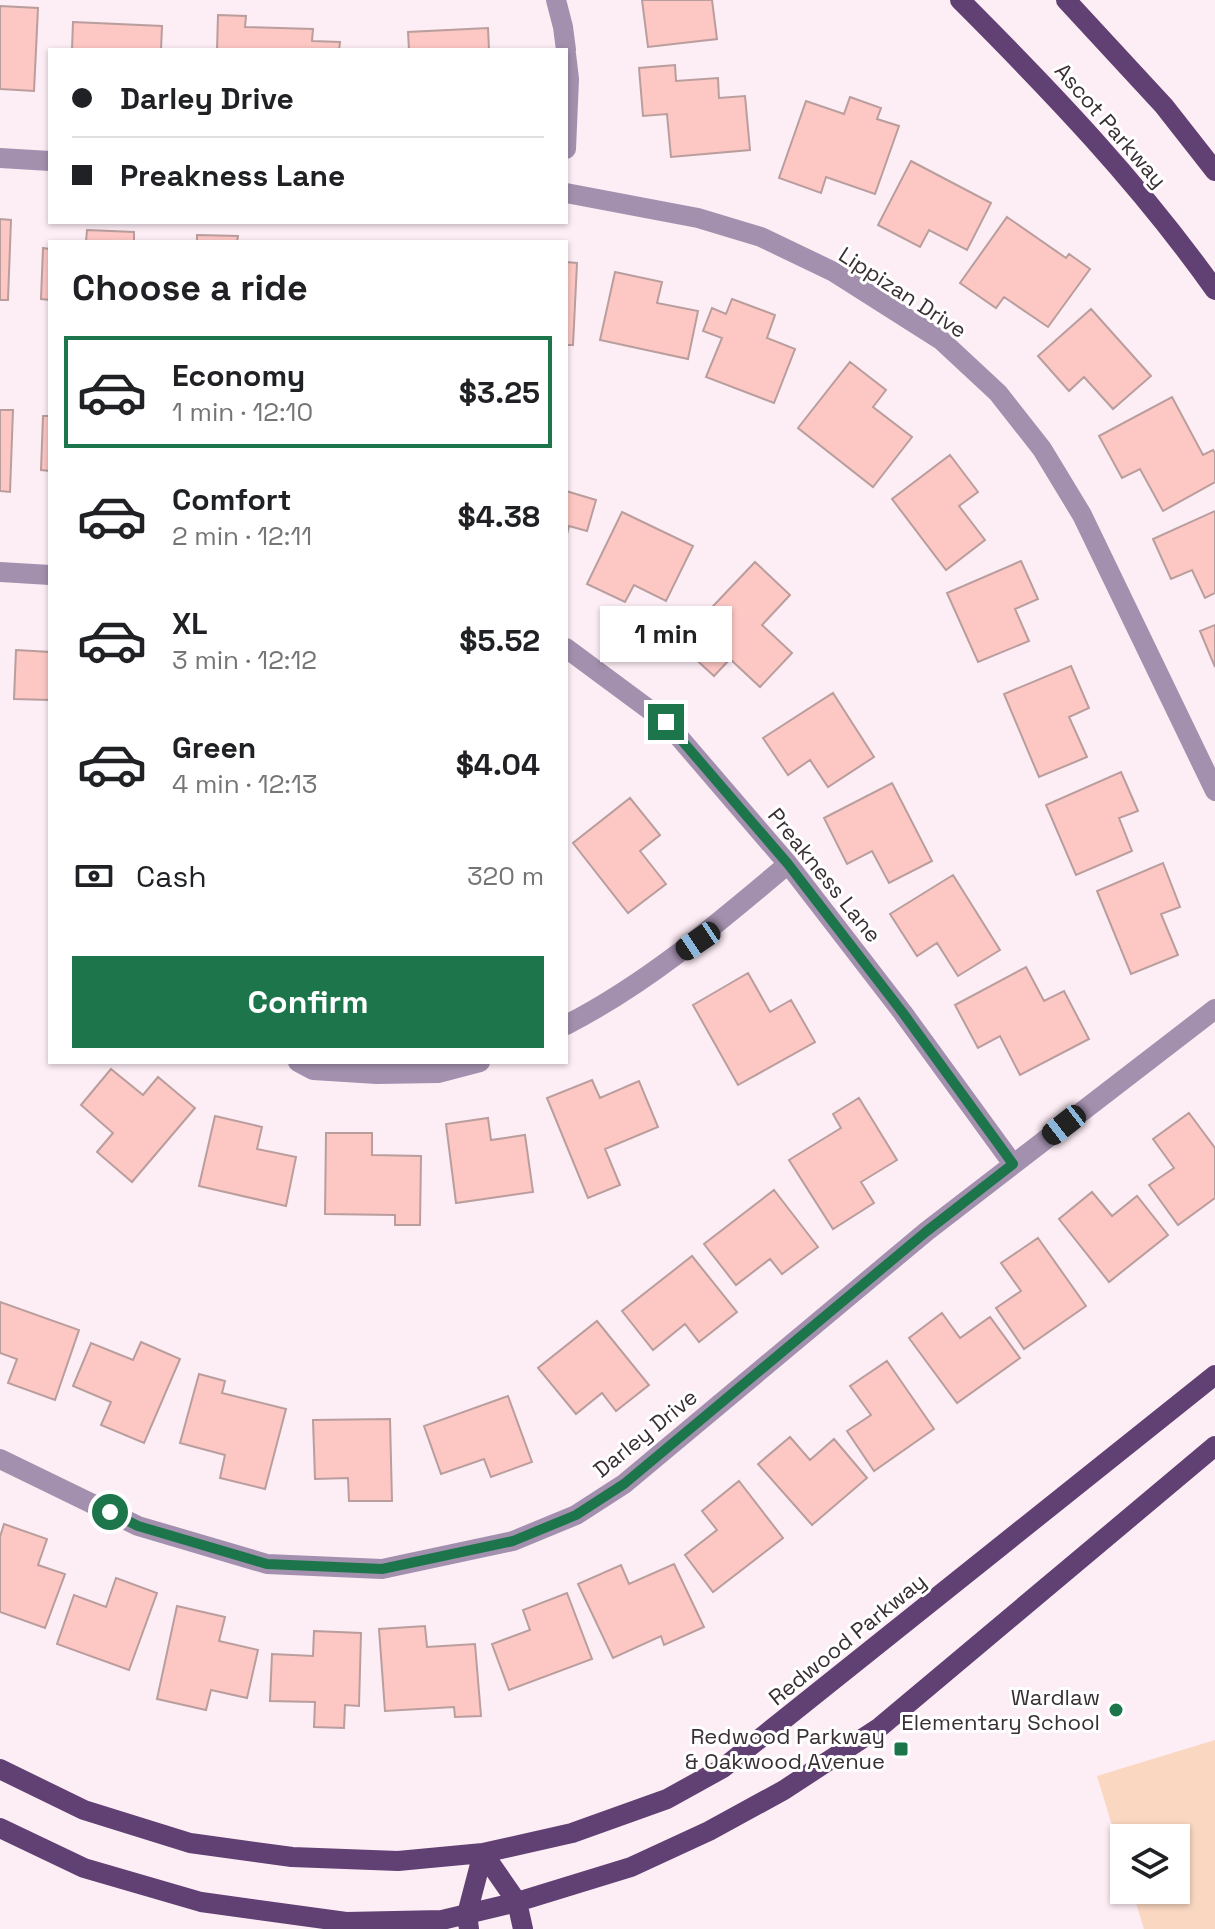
<!DOCTYPE html>
<meta charset="utf-8">
<style>
:root{--surface:#fff;--page:#f2f2f2;--text:#202124;--muted:#757577;--line:#e0e0e0;--accent:#1d764b}
body{margin:0;font-family:"Space Grotesk",sans-serif;background:var(--page);color:var(--text);height:100vh;display:flex;flex-direction:column;font-size:30px;white-space:nowrap}
*{box-sizing:border-box;margin:0}
p{font-size:26px;color:var(--muted)}
.icon{flex:none;width:44px;height:44px;fill:none;stroke:currentColor;stroke-width:2;stroke-linecap:round;stroke-linejoin:round}
.map{position:relative;flex:1;overflow:hidden}
.panel{position:absolute;left:48px;top:240px;width:520px;height:824px;display:flex;flex-direction:column;background:var(--surface);border-radius:0px;box-shadow:0 2px 6px #0004}
.panel>*{flex:none}
.hud{position:absolute;left:48px;top:48px;width:520px;height:176px;border-radius:0px;box-shadow:0 2px 6px #0004;display:grid;align-content:center;height:176px;padding:0 24px;background:var(--surface)}
.buttons{position:absolute;left:1110px;top:1824px;display:grid;gap:16px}
.buttons a{display:grid;place-items:center;width:80px;height:80px;border-radius:0px;background:var(--surface);box-shadow:0 2px 6px #0004;font-size:40px}
.end{position:absolute;width:36px;height:36px;margin:-18px;border:10px solid #1d764b;background:#fff;box-shadow:0 0 0 4px #fff}
.from{border-radius:50%}
.bubble{position:absolute;height:56px;border-radius:0px;background:var(--surface);box-shadow:0 2px 6px #0004;font-size:26px;font-weight:800;line-height:56px;text-align:center}
.car{position:absolute;width:24px;height:48px;margin:-24px -12px;border-radius:10px;box-shadow:0 0 6px 2px #0007;background:linear-gradient(#222 24%,#8ab4d8 0 40%,#222 0 76%,#8ab4d8 0 86%,#222 0)}
.hud b{display:flex;align-items:center;gap:28px;height:76px;font-size:30px}
.hud b+b{border-top:2px solid var(--line)}
.hud i{width:20px;height:20px;background:var(--text)}
ul{padding:0;list-style:none}
li{display:flex;align-items:center;gap:24px;height:112px;margin:0 16px 12px;padding:0 8px;border:4px solid transparent;border-radius:0px}
li div{flex:1}
li b{display:block;font-size:30px}
li em{font-style:normal;font-weight:800}
li.selected{border-color:var(--accent)}
li>.icon{width:72px;height:72px;stroke-width:1.5}
h2{padding:0 24px;font-size:36px;line-height:96px}
.pay{display:flex;align-items:center;gap:20px;height:88px;padding:0 24px;font-size:30px}
.pay p{margin-inline-start:auto}
.action{display:flex;gap:16px;margin-top:auto;padding:16px 24px}
.action a{flex:1;height:92px;border-radius:0px;background:var(--accent);color:#fff;font-size:32px;font-weight:800;line-height:92px;text-align:center}
.map>svg:first-child{display:block}
</style>
<div class="map">
<svg width="1215" height="1929" viewBox="0 0 1215 1929">
<rect width="100%" height="100%" fill="#fdedf5"/>
<path fill="#fad7c1" d="M1215 1740V1929H1144L1132 1890H1176V1838H1124V1865L1097 1776Z"/>
<path fill="#fdc7c4" stroke="#b99e9d" stroke-width="2" d="M642 0H712L717 39 648 47Z
M0 6 38 8 34 91 0 89Z
M218 15 246 16 245 27 313 29 312 41 340 42 339 50H217Z
M73 22 162 26 161 50H72Z
M488 28 489 50H409L408 32Z
M675 65 676 81 718 78 719 98 745 96 750 150 671 157 667 114 643 116 639 68Z
M850 97 881 108 877 119 899 126 875 194 826 177 821 193 779 178 806 101 844 114Z
M911 161 991 203 967 250 929 230 920 247 878 225Z
M1007 217 1066 258 1069 254 1090 269 1048 327 1004 297 996 308 960 283Z
M0 219 11 220 8 300H0Z
M87 230 134 232V242H86Z
M197 235 238 236 237 242H197Z
M43 248 50 249V300L41 299Z
M566 262 577 263 573 345H566Z
M615 272 662 282 657 303 698 311 688 359 600 340Z
M732 299 775 315 767 338 795 349 774 403 706 377 722 338 703 331 712 308 726 314Z
M1091 309 1151 376 1113 409 1084 377 1069 391 1038 356Z
M850 362 886 390 873 407 912 437 873 487 798 428Z
M1172 397 1203 455 1213 450 1215 453V482L1163 511 1140 469 1122 478 1099 436Z
M0 410H13L10 492 0 491Z
M43 416H50V471L41 470Z
M950 455 978 492 959 506 985 540 946 570 892 499Z
M566 491 596 500 587 531 569 526 566 538Z
M1215 511V593L1205 598 1192 570 1171 579 1153 539Z
M622 512 693 546 666 601 634 585 625 602 587 584Z
M1021 561 1038 599 1015 609 1029 641 978 662 947 593Z
M755 562 790 595 762 625 792 653 760 687 730 659 714 676 678 643Z
M1215 625V667L1200 631Z
M16 650 50 652V700L14 699Z
M1071 666 1089 708 1069 717 1087 757 1039 777 1004 694Z
M833 693 874 757 828 787 810 760 788 775 763 738Z
M1121 772 1138 811 1119 818 1132 851 1076 875 1046 805Z
M892 783 932 861 889 883 872 851 847 864 824 818Z
M630 798 660 835 640 851 666 884 628 913 573 843Z
M1163 863 1180 907 1161 914 1178 955 1131 974 1097 891Z
M953 875 1000 950 958 976 937 943 917 956 890 914Z
M1026 967 1044 1001 1064 991 1089 1039 1020 1075 1000 1036 978 1048 955 1005Z
M748 973 770 1012 791 1000 815 1042 738 1085 693 1005Z
M111 1069 143 1095 158 1077 195 1108 132 1182 97 1152 113 1133 81 1105Z
M592 1080 600 1098 639 1081 658 1127 605 1149 620 1185 588 1198 547 1098Z
M859 1098 897 1160 861 1182 874 1203 833 1229 789 1160 841 1128 833 1114Z
M1189 1113 1215 1148V1198L1178 1225 1149 1185 1174 1168 1153 1139Z
M215 1116 262 1127 257 1149 296 1157 286 1206 199 1186Z
M488 1118 491 1140 525 1135 533 1192 456 1203 446 1124Z
M326 1133H372V1155L421 1156 420 1225H395V1215L325 1214Z
M774 1190 818 1247 782 1274 770 1259 736 1285 704 1244Z
M1092 1192 1112 1216 1137 1196 1168 1235 1109 1282 1059 1219Z
M1038 1238 1086 1306 1024 1349 996 1308 1021 1291 1001 1263Z
M692 1256 737 1312 699 1342 685 1324 653 1350 622 1311Z
M0 1302 79 1330 55 1400 8 1383 17 1359 0 1353Z
M942 1313 960 1338 990 1317 1020 1358 957 1403 909 1338Z
M597 1321 649 1385 616 1411 602 1393 576 1414 538 1368Z
M141 1342 180 1359 144 1443 101 1425 111 1402 73 1386 91 1343 133 1360Z
M887 1361 934 1429 874 1471 847 1431 871 1415 850 1386Z
M199 1374 225 1381 222 1393 286 1409 265 1489 220 1478 225 1455 180 1443Z
M508 1396 532 1462 491 1477 484 1459 441 1474 424 1426Z
M390 1419 392 1501H349L348 1478 315 1479 313 1420Z
M790 1437 810 1460 834 1439 867 1478 812 1525 758 1464Z
M739 1481 783 1538 713 1592 685 1555 717 1530 702 1511Z
M4 1524 47 1539 38 1565 65 1574 45 1628 0 1612V1537Z
M674 1564 704 1627 664 1645 661 1636 613 1658 578 1584 621 1565 629 1584Z
M116 1578 157 1593 129 1670 57 1644 74 1595 106 1607Z
M567 1593 592 1659 509 1690 492 1644 530 1630 523 1610Z
M177 1606 225 1617 219 1641 258 1650 247 1698 211 1690 206 1710 157 1699Z
M425 1626 427 1647 475 1644 481 1716 455 1717 454 1707 385 1711 379 1629Z
M314 1631 361 1633 359 1706 345 1705 344 1728 314 1727 315 1702 270 1701 272 1654 313 1656Z"/>
<g fill="none" stroke-linecap="round" stroke-linejoin="round">
<path stroke="#a390ae" stroke-width="20" d="M556 0 563 27 566 50
M566 54 569 79 566 149
M0 158 50 161
M566 193 698 218 761 237 834 272 941 340 998 393 1042 449 1082 515 1215 791
M0 572 50 575
M566 648 666 722 788 864 903 1013 1013 1164
M566 1025C648 983 718 923 788 864
M298 1062 313 1070 377 1074 438 1073 480 1062
M0 1459 138 1526 267 1564 382 1569 513 1541 576 1515 624 1484 927 1231 1215 1009"/>
<path stroke="#614073" stroke-width="20" d="M960 0C1051 91 1140 184 1215 290
M1066 0 1164 106 1215 171
M0 1769 84 1810 190 1843 292 1857 398 1861 483 1853 572 1833 667 1799 723 1768 1215 1375
M0 1828 84 1868 201 1902 346 1922 442 1920 517 1902 631 1867 709 1831 784 1790 880 1727 1215 1446
M483 1853 517 1902 523 1929
M469 1929 467 1914 483 1853"/>
</g>
<g fill="none" stroke-linecap="round" stroke-linejoin="round">
<path stroke="#1d764b" stroke-width="10" d="M110 1512 138 1526 267 1564 382 1569 513 1541 576 1515 624 1484 927 1231 1013 1164 903 1013 788 864 666 722"/>
</g>
<g fill="#1d764b" stroke="#fff" stroke-width="3">
<circle cx="1116" cy="1710" r="8"/>
<rect x="893" y="1741" width="16" height="16" rx="4"/>
</g>
<g text-anchor="middle" stroke-width="6" stroke-linejoin="round" paint-order="stroke">
<g font-size="22" fill="#382e33" stroke="#fff">
<text transform="translate(1111 125) rotate(49)" y="8">Ascot Parkway</text>
<text transform="translate(903 292) rotate(33)" y="8">Lippizan Drive</text>
<text transform="translate(825 875) rotate(51)" y="8">Preakness Lane</text>
<text transform="translate(645 1433) rotate(-39)" y="8">Darley Drive</text>
<text transform="translate(847 1639) rotate(-39)" y="8">Redwood Parkway</text>
</g>
<g font-size="22" fill="#382e33" stroke="#fff" text-anchor="end">
<text x="1100" y="1705">Wardlaw<tspan x="1100" dy="25">Elementary School</tspan></text>
<text x="885" y="1744">Redwood Parkway<tspan x="885" dy="25">&amp; Oakwood Avenue</tspan></text>
</g>
</g>
</svg>
<div class="buttons">
<a><svg class="icon" aria-label="layers" viewBox="0 0 24 24"><path d="M12 4l9 5-9 5-9-5zM3 14l9 5 9-5"/></svg></a>
</div>
<i class="end from" style="left:110px;top:1512px"></i>
<i class="end" style="left:666px;top:722px"></i>
<div class="bubble" style="left:600px;top:606px;width:132px">1 min</div>
<i class="car" style="left:698px;top:941px;rotate:236deg"></i>
<i class="car" style="left:1064px;top:1125px;rotate:232deg"></i>
<div class="hud">
<b><i class="from"></i>Darley Drive</b>
<b><i></i>Preakness Lane</b>
</div>
<section class="panel">
<h2>Choose a ride</h2>
<ul>
<li class="selected"><svg class="icon" aria-label="car" viewBox="0 0 24 24"><path d="M5 17H2v-5l4-1 3-4h7l3 4 3 1v5h-3M9 17h6M6 11h13"/><circle cx="7" cy="17" r="2"/><circle cx="17" cy="17" r="2"/></svg><div><b>Economy</b><p>1 min · 12:10</p></div><em>$3.25</em></li>
<li><svg class="icon" aria-label="car" viewBox="0 0 24 24"><path d="M5 17H2v-5l4-1 3-4h7l3 4 3 1v5h-3M9 17h6M6 11h13"/><circle cx="7" cy="17" r="2"/><circle cx="17" cy="17" r="2"/></svg><div><b>Comfort</b><p>2 min · 12:11</p></div><em>$4.38</em></li>
<li><svg class="icon" aria-label="car" viewBox="0 0 24 24"><path d="M5 17H2v-5l4-1 3-4h7l3 4 3 1v5h-3M9 17h6M6 11h13"/><circle cx="7" cy="17" r="2"/><circle cx="17" cy="17" r="2"/></svg><div><b>XL</b><p>3 min · 12:12</p></div><em>$5.52</em></li>
<li><svg class="icon" aria-label="car" viewBox="0 0 24 24"><path d="M5 17H2v-5l4-1 3-4h7l3 4 3 1v5h-3M9 17h6M6 11h13"/><circle cx="7" cy="17" r="2"/><circle cx="17" cy="17" r="2"/></svg><div><b>Green</b><p>4 min · 12:13</p></div><em>$4.04</em></li>
</ul>
<div class="pay"><svg class="icon" aria-label="cash" viewBox="0 0 24 24"><path d="M3 7h18v10H3z"/><circle cx="12" cy="12" r="2"/></svg>Cash<p>320 m</p></div>
<div class="action"><a>Confirm</a></div>
</section>
</div>
